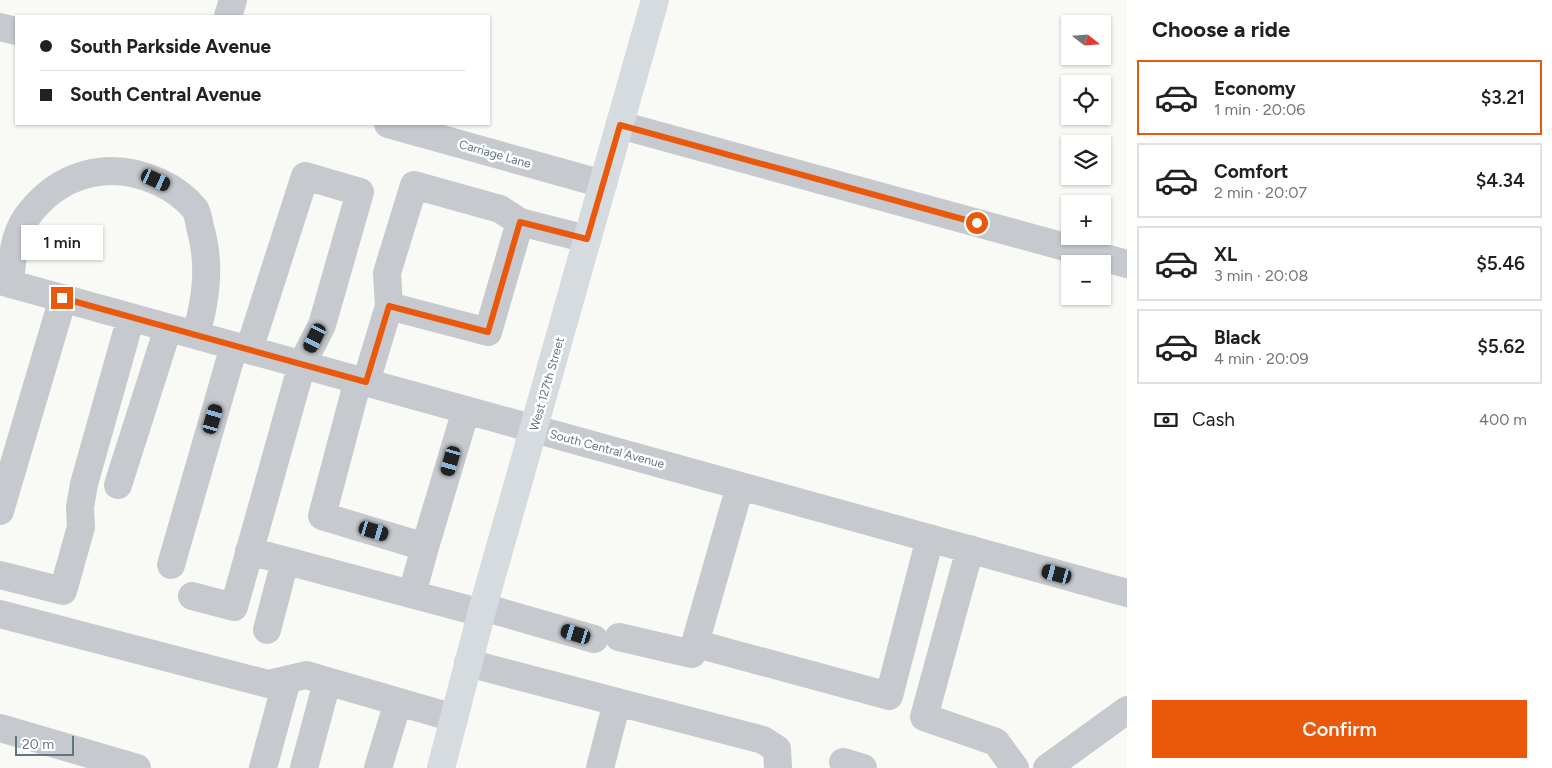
<!DOCTYPE html>
<meta charset="utf-8">
<style>
:root{--surface:#fff;--page:#f6f6f6;--text:#202124;--muted:#757577;--line:#e0e0e0;--accent:#ea580c}
body{margin:0;font-family:Figtree,sans-serif;background:var(--page);color:var(--text);height:100vh;display:flex;flex-direction:column;font-size:19px;white-space:nowrap}
*{box-sizing:border-box;margin:0}
p{font-size:16px;color:var(--muted)}
.icon{flex:none;width:28px;height:28px;fill:none;stroke:currentColor;stroke-width:2;stroke-linecap:round;stroke-linejoin:round}
.map{position:relative;flex:1;overflow:hidden}
.drawer{display:flex;flex-direction:column;background:var(--surface);width:425px}
.drawer>*{flex:none}
.top-card{position:absolute;left:15px;top:15px;width:475px;height:110px;border-radius:0px;box-shadow:0 1px 4px #0004;display:grid;align-content:center;height:110px;padding:0 25px;background:var(--surface)}
.needle{width:32px;rotate:107deg}
.tools{position:absolute;left:1061px;top:15px;display:grid;gap:10px}
.tools a{display:grid;place-items:center;width:50px;height:50px;border-radius:0px;background:var(--surface);box-shadow:0 1px 4px #0004;font-size:25px}
.scale{position:absolute;left:15px;bottom:12px;width:59px;box-sizing:border-box;padding-left:5px;border:2px solid #627583;border-top:0;font-size:14px;line-height:18px;white-space:nowrap;color:#627583;-webkit-text-stroke:4px #fff;paint-order:stroke}
.end{position:absolute;width:22px;height:22px;margin:-11px;border:6px solid #ea580c;background:#fff;box-shadow:0 0 0 2px #fff}
.from{border-radius:50%}
.bubble{position:absolute;height:35px;border-radius:0px;background:var(--surface);box-shadow:0 1px 4px #0004;font-size:16px;font-weight:600;line-height:35px;text-align:center}
.car{position:absolute;width:15px;height:30px;margin:-15px -8px;border-radius:6px;box-shadow:0 0 4px 1px #0007;background:linear-gradient(#222 24%,#8ab4d8 0 40%,#222 0 76%,#8ab4d8 0 86%,#222 0)}
.top-card b{display:flex;align-items:center;gap:18px;height:48px;font-size:19px}
.top-card b+b{border-top:1px solid var(--line)}
.top-card i{width:12px;height:12px;background:var(--text)}
ul{padding:0;list-style:none}
li{display:flex;align-items:center;gap:15px;height:75px;margin:0 10px 8px;padding:0 15px;border:2px solid var(--line);border-radius:0px}
li div{flex:1}
li b{display:block;font-size:19px}
li em{font-style:normal;font-weight:600}
li.on{border-color:var(--accent)}
li>.icon{width:45px;height:45px;stroke-width:1.5}
h2{padding:0 25px;font-size:22px;line-height:60px}
.pay{display:flex;align-items:center;gap:12px;height:55px;padding:0 25px;font-size:19px}
.pay p{margin-inline-start:auto}
.button{display:flex;gap:10px;margin-top:auto;padding:10px 25px}
.button a{flex:1;height:58px;border-radius:0px;background:var(--accent);color:#fff;font-size:20px;font-weight:600;line-height:58px;text-align:center}
main{display:flex;flex:1;min-height:0}
.map>svg:first-child{display:block}
</style>
<main>
<div class="map">
<svg width="1127" height="768" viewBox="0 0 1127 768">
<rect width="100%" height="100%" fill="#f9f9f6"/>
<g fill="none" stroke-linecap="round" stroke-linejoin="round">
<path stroke="#c6cace" stroke-width="28" d="M228 16 233 0
M0 27 16 31
M388 124 603 184
M620 125 1127 264
M0 281 1127 593
M10 284C12 262 13 237 26 218 58 173 109 159 159 182 172 188 186 198 195 209 198 214 199 222 200 227 211 264 206 299 196 335
M389 306 387 273 414 185 500 209 520 222
M358 380 322 516 425 547 466 410
M366 382 389 306 488 332 520 222 587 239
M118 485 168 328
M0 511 63 298
M970 549 924 717 996 742 1015 768
M249 551 482 613
M171 565 234 346
M0 575 63 591 81 527 80 507 84 484 131 317
M412 594 425 547
M192 596 234 607 302 364 322 325 360 192 305 176 249 350
M483 607 594 639
M0 614 268 684 306 675 454 718
M267 630 285 561
M619 637 692 654 740 486
M708 647 889 696 930 538
M468 663 763 740 777 749 778 768
M0 728 137 768
M843 762 863 768
M263 768 287 680
M304 768 327 682
M378 768 398 702
M600 768 617 702
M1047 768 1127 710"/>
<path stroke="#d6dbdf" stroke-width="28" d="M441 768 483 607 655 0"/>
</g>
<g fill="none" stroke-linecap="round" stroke-linejoin="round">
<path stroke="#ea580c" stroke-width="6" d="M62 298 366 382 389 306 488 332 520 222 587 239 620 125 977 223"/>
</g>
<g text-anchor="middle" stroke-width="5" stroke-linejoin="round" paint-order="stroke">
<g font-size="12" fill="#627583" stroke="#fff">
<text transform="translate(495 154) rotate(16)" y="4">Carriage Lane</text>
<text transform="translate(547 384) rotate(-74)" y="4">West 127th Street</text>
<text transform="translate(607 449) rotate(15)" y="4">South Central Avenue</text>
</g>
</g>
</svg>
<div class="tools">
<a><svg class="needle" viewBox="-14 -14 28 28"><path d="M0-13l5 13h-10z" fill="#e53935"/><path d="M0 13l5-13h-10z" fill="#757577"/></svg></a>
<a><svg class="icon" aria-label="locate" viewBox="0 0 24 24"><circle cx="12" cy="12" r="6"/><path d="M12 2v4M12 18v4M2 12h4M18 12h4"/></svg></a>
<a><svg class="icon" aria-label="layers" viewBox="0 0 24 24"><path d="M12 4l9 5-9 5-9-5zM3 14l9 5 9-5"/></svg></a>
<a>+</a>
<a>−</a>
</div>
<div class="scale">20 m</div>
<i class="end from" style="left:977px;top:223px"></i>
<i class="end" style="left:62px;top:298px"></i>
<div class="bubble" style="left:21px;top:225px;width:82px">1 min</div>
<i class="car" style="left:156px;top:180px;rotate:115deg"></i>
<i class="car" style="left:315px;top:338px;rotate:206deg"></i>
<i class="car" style="left:213px;top:419px;rotate:16deg"></i>
<i class="car" style="left:451px;top:461px;rotate:196deg"></i>
<i class="car" style="left:374px;top:531px;rotate:107deg"></i>
<i class="car" style="left:1057px;top:574px;rotate:285deg"></i>
<i class="car" style="left:576px;top:634px;rotate:287deg"></i>
<div class="top-card">
<b><i class="from"></i>South Parkside Avenue</b>
<b><i></i>South Central Avenue</b>
</div>
</div>
<section class="drawer">
<h2>Choose a ride</h2>
<ul>
<li class="on"><svg class="icon" aria-label="car" viewBox="0 0 24 24"><path d="M5 17H2v-5l4-1 3-4h7l3 4 3 1v5h-3M9 17h6M6 11h13"/><circle cx="7" cy="17" r="2"/><circle cx="17" cy="17" r="2"/></svg><div><b>Economy</b><p>1 min · 20:06</p></div><em>$3.21</em></li>
<li><svg class="icon" aria-label="car" viewBox="0 0 24 24"><path d="M5 17H2v-5l4-1 3-4h7l3 4 3 1v5h-3M9 17h6M6 11h13"/><circle cx="7" cy="17" r="2"/><circle cx="17" cy="17" r="2"/></svg><div><b>Comfort</b><p>2 min · 20:07</p></div><em>$4.34</em></li>
<li><svg class="icon" aria-label="car" viewBox="0 0 24 24"><path d="M5 17H2v-5l4-1 3-4h7l3 4 3 1v5h-3M9 17h6M6 11h13"/><circle cx="7" cy="17" r="2"/><circle cx="17" cy="17" r="2"/></svg><div><b>XL</b><p>3 min · 20:08</p></div><em>$5.46</em></li>
<li><svg class="icon" aria-label="car" viewBox="0 0 24 24"><path d="M5 17H2v-5l4-1 3-4h7l3 4 3 1v5h-3M9 17h6M6 11h13"/><circle cx="7" cy="17" r="2"/><circle cx="17" cy="17" r="2"/></svg><div><b>Black</b><p>4 min · 20:09</p></div><em>$5.62</em></li>
</ul>
<div class="pay"><svg class="icon" aria-label="cash" viewBox="0 0 24 24"><path d="M3 7h18v10H3z"/><circle cx="12" cy="12" r="2"/></svg>Cash<p>400 m</p></div>
<div class="button"><a>Confirm</a></div>
</section>
</main>
